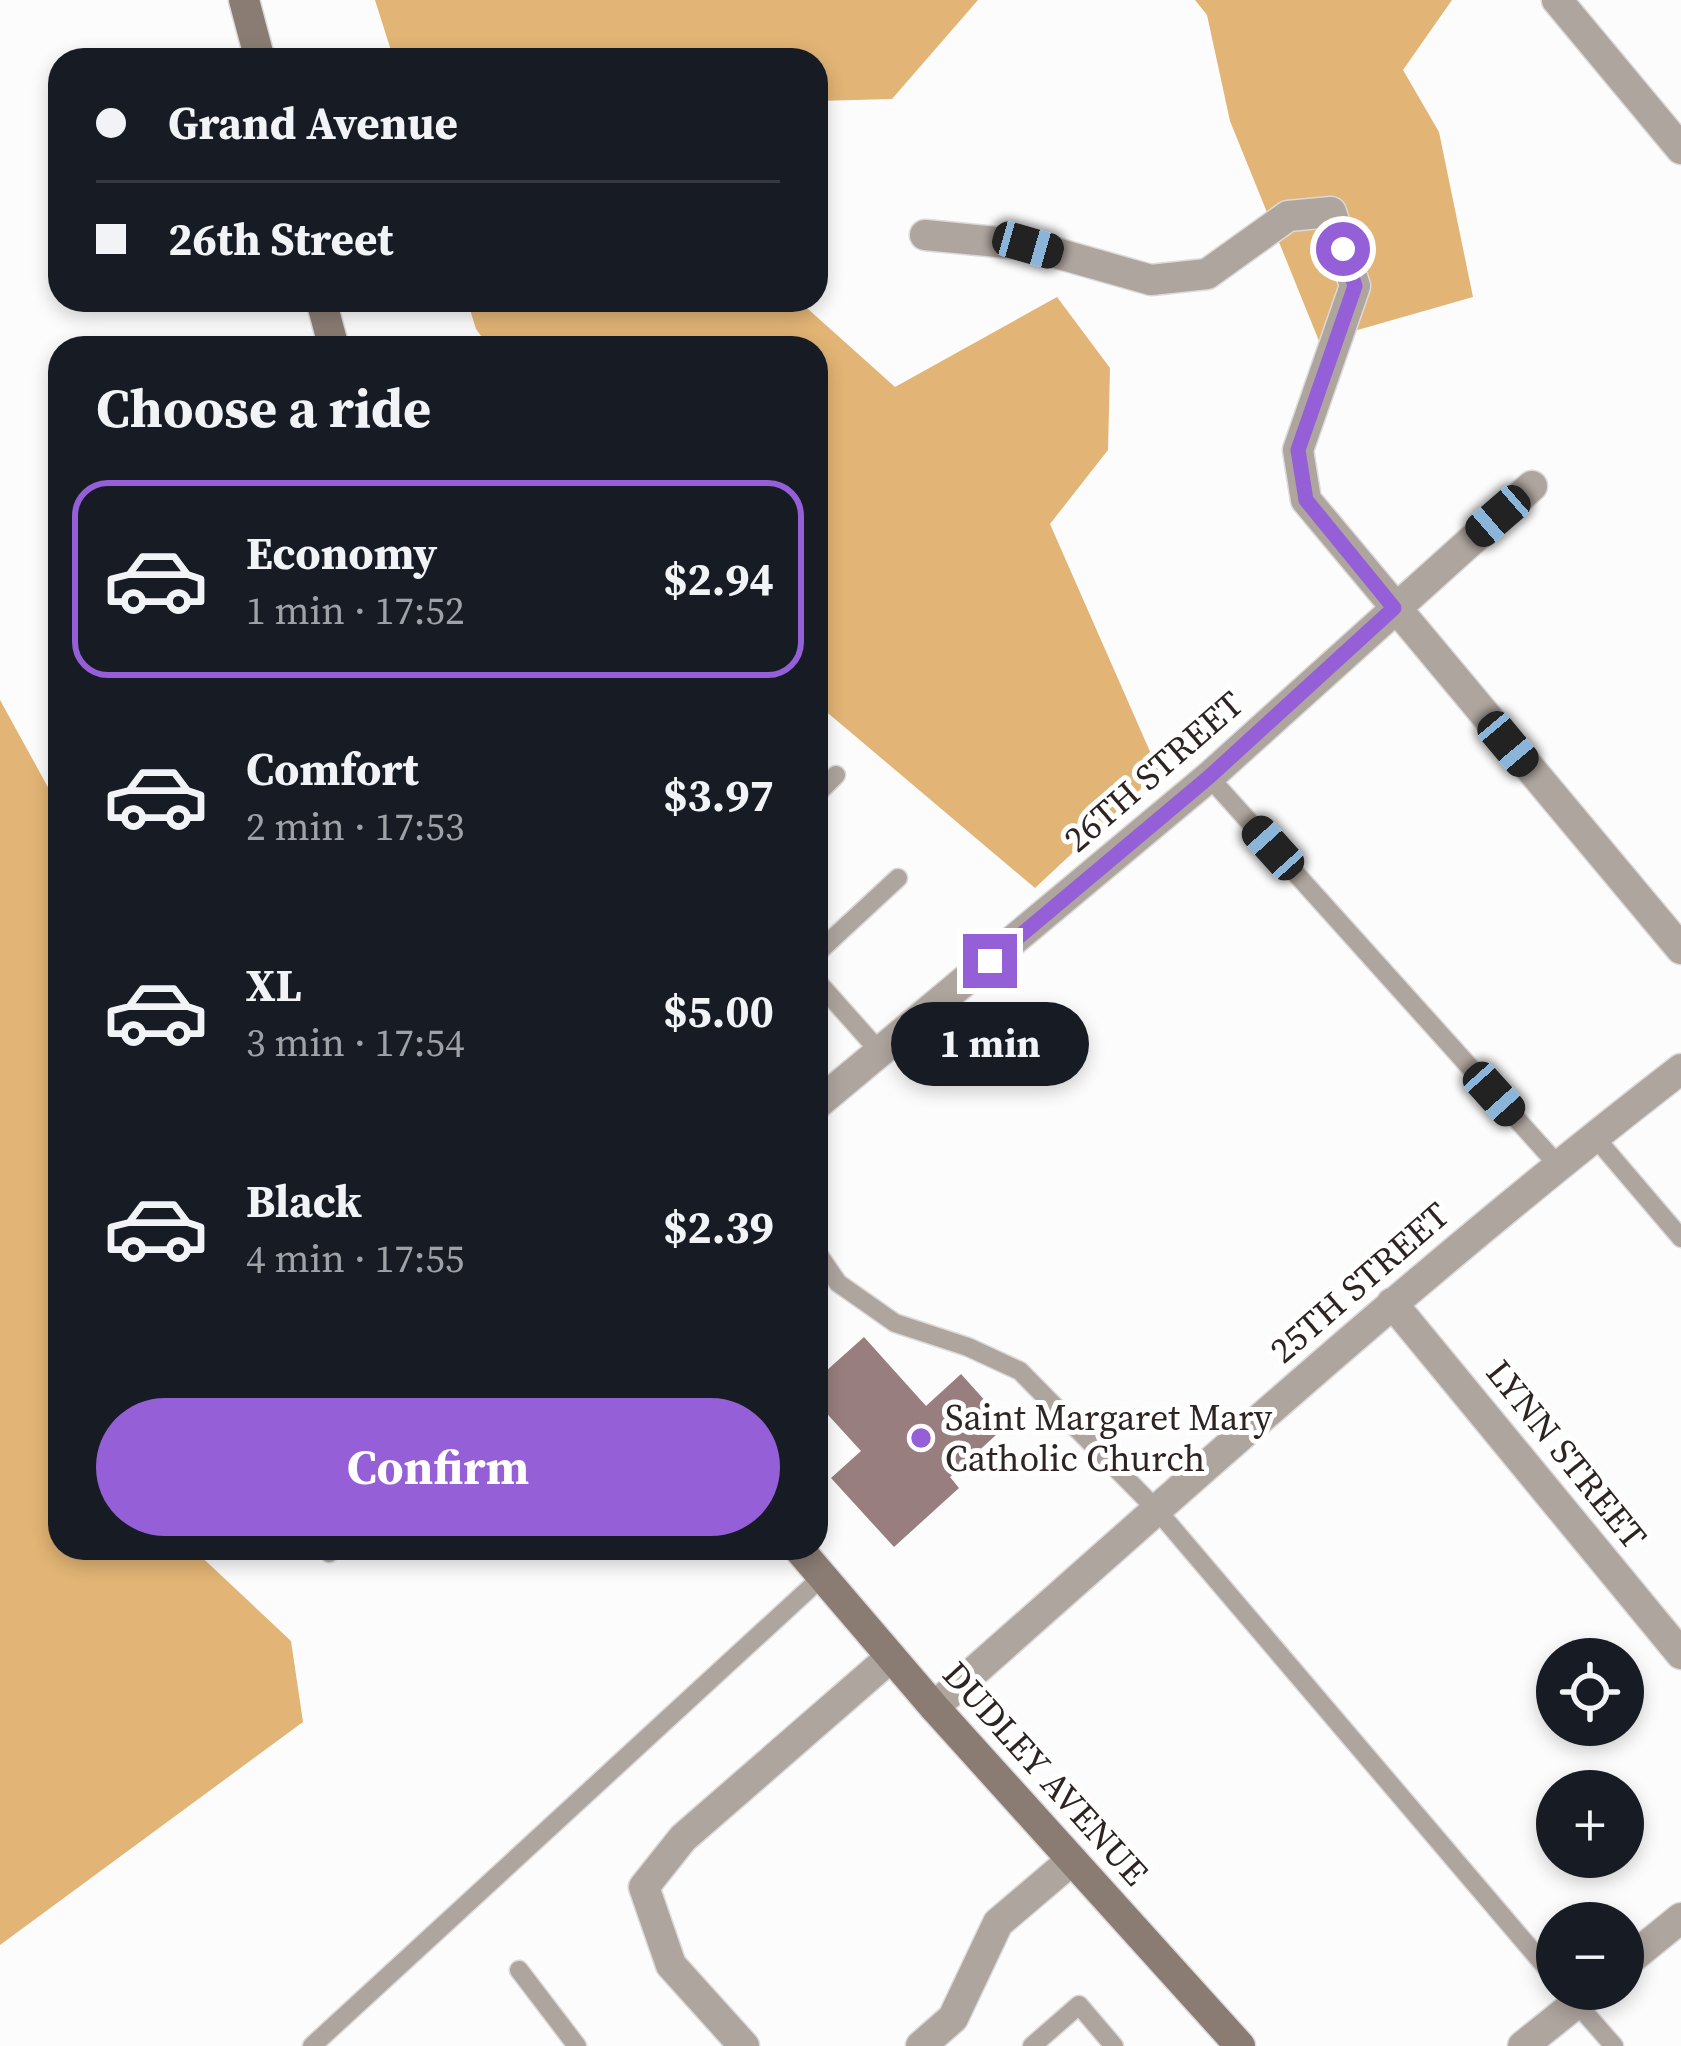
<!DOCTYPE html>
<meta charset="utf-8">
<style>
:root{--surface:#171b24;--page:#242831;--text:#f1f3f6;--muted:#9ea1a6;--line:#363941;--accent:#945fd7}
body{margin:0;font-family:"Source Serif 4",serif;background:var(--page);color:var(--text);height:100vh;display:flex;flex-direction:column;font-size:45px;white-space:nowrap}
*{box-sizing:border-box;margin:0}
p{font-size:39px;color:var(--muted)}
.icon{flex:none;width:66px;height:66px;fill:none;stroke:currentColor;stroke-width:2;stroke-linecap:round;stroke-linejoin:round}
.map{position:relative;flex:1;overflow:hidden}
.side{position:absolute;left:48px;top:336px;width:780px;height:1224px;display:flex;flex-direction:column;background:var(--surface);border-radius:36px;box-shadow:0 6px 18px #0003}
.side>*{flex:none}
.hud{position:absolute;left:48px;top:48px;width:780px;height:264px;border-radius:36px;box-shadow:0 6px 18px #0003;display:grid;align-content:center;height:264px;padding:0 48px;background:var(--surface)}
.tools{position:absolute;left:1536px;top:1638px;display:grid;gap:24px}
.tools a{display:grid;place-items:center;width:108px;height:108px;border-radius:50%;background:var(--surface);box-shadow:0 6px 18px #0003;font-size:60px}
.end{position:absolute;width:54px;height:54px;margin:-27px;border:15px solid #945fd7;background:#fff;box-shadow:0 0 0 6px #fff}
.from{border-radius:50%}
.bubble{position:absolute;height:84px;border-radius:42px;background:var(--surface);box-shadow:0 6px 18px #0003;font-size:39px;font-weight:700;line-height:84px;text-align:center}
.car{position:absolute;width:36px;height:72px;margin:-36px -18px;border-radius:15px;box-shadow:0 0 9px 3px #0007;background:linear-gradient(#222 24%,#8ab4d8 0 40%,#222 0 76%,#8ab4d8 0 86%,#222 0)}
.hud b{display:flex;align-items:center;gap:42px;height:114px;font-size:45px}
.hud b+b{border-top:3px solid var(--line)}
.hud i{width:30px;height:30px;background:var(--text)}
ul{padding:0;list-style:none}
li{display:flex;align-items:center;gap:36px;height:198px;margin:0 24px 18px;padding:0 24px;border:6px solid transparent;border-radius:36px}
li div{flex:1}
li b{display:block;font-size:45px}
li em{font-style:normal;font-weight:700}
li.selected{border-color:var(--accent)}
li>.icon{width:108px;height:108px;stroke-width:1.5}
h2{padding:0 48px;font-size:54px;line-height:144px}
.primary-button{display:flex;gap:24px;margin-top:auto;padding:24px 48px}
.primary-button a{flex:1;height:138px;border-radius:72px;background:var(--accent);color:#fff;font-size:48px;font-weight:700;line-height:138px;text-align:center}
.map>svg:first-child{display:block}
</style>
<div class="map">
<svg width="1681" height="2046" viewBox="0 0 1681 2046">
<rect width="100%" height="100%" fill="#fcfcfc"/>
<path fill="#e2b475" d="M375 0H978L892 99 816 101V60H394Z
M1195 0H1452L1403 70 1439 132 1473 297 1319 341 1230 121 1207 15Z
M1057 297 1110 368 1108 450 1050 524 1159 772 1035 888 816 703V348H490L476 329 467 300H798L895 387Z
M0 700 60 809V1548H192L291 1641 303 1722 0 1945Z"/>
<path fill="#987e7e" d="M864 1337 926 1406 961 1374 1007 1425 950 1477 959 1488 894 1547 831 1478 861 1451 819 1405 816 1408V1380Z"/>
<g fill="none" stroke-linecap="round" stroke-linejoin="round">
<g stroke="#dbd9d9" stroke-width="21">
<path id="lane" d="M1209 777 1557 1164
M816 795 836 775
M816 954 898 878
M816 980 880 1052
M1594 1136 1681 1238
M816 1251 838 1283 895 1323 968 1347 1020 1371 1157 1510 1557 1980
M325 1548 329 1553 334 1548
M519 1970 577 2046
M1571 1997 1614 2046
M312 2046 822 1577
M1032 2046 1079 2005 1114 2046"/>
</g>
<g stroke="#dbd9d9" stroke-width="33">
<path id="street" d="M1557 0 1681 149
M925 235 1028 245 1151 280 1207 274 1288 216 1331 212 1355 286 1298 450 1306 500 1681 949
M816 1105 1209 777 1532 486
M1392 1303 1681 1654
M934 1707C1180 1490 1422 1269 1681 1069
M1623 1965 1681 1918
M744 2046 671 1965 644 1887 683 1838 891 1657
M921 2046 953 2018 998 1923 1072 1860
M1523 2046 1594 1989"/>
</g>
<g stroke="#dbd9d9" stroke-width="33">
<path id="secondary" d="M244 0 260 60
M321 300 334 348
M798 1548 934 1707 1240 2046"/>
</g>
<use href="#lane" stroke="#afa59f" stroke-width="18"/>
<use href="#street" stroke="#afa59f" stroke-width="30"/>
<use href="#secondary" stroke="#8a7c73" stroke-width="30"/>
</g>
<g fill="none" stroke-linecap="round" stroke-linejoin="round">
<path stroke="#945fd7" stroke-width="15" d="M990 961 1209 777 1394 608 1306 500 1298 450 1355 286 1343 249"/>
</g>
<circle fill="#945fd7" stroke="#fff" stroke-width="4.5" cx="921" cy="1438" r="12"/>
<g text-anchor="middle" stroke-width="10" stroke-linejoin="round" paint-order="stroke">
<g font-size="36" fill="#2e2421" stroke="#fff">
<text transform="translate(1153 771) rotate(-41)" y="13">26TH STREET</text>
<text transform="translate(1359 1282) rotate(-41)" y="13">25TH STREET</text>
<text transform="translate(1567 1454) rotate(51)" y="13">LYNN STREET</text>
<text transform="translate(1046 1773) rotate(48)" y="13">DUDLEY AVENUE</text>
</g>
<g font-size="36" fill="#2e2421" stroke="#fff" text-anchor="start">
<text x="945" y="1430">Saint Margaret Mary<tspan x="945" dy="41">Catholic Church</tspan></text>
</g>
</g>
</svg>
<div class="tools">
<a><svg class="icon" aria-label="locate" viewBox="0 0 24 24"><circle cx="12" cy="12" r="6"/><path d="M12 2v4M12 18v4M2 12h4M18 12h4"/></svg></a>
<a>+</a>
<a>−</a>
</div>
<i class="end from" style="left:1343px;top:249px"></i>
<i class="end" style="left:990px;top:961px"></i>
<div class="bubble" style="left:891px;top:1002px;width:198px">1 min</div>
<i class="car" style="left:1028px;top:245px;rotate:106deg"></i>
<i class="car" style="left:1498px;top:516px;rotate:229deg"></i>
<i class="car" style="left:1508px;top:744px;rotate:140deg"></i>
<i class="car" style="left:1273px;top:848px;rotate:318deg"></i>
<i class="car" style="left:1494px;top:1094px;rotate:138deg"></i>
<div class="hud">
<b><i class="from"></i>Grand Avenue</b>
<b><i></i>26th Street</b>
</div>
<section class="side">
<h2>Choose a ride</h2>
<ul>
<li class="selected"><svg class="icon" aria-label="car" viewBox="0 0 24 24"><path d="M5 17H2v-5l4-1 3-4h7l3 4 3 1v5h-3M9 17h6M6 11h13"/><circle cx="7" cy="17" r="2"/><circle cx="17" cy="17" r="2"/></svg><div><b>Economy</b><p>1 min · 17:52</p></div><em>$2.94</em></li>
<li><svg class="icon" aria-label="car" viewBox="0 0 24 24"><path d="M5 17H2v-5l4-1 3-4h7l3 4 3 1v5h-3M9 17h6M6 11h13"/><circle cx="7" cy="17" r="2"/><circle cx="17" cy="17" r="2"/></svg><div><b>Comfort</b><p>2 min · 17:53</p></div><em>$3.97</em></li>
<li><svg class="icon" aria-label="car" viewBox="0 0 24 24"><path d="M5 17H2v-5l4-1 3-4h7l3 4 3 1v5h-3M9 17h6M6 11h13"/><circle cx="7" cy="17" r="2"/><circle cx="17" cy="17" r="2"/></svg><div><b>XL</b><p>3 min · 17:54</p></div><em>$5.00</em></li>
<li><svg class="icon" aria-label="car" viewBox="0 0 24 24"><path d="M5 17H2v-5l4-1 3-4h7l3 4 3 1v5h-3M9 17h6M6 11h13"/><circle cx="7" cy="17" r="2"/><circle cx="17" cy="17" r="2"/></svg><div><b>Black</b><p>4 min · 17:55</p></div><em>$2.39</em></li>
</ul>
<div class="primary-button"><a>Confirm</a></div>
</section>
</div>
